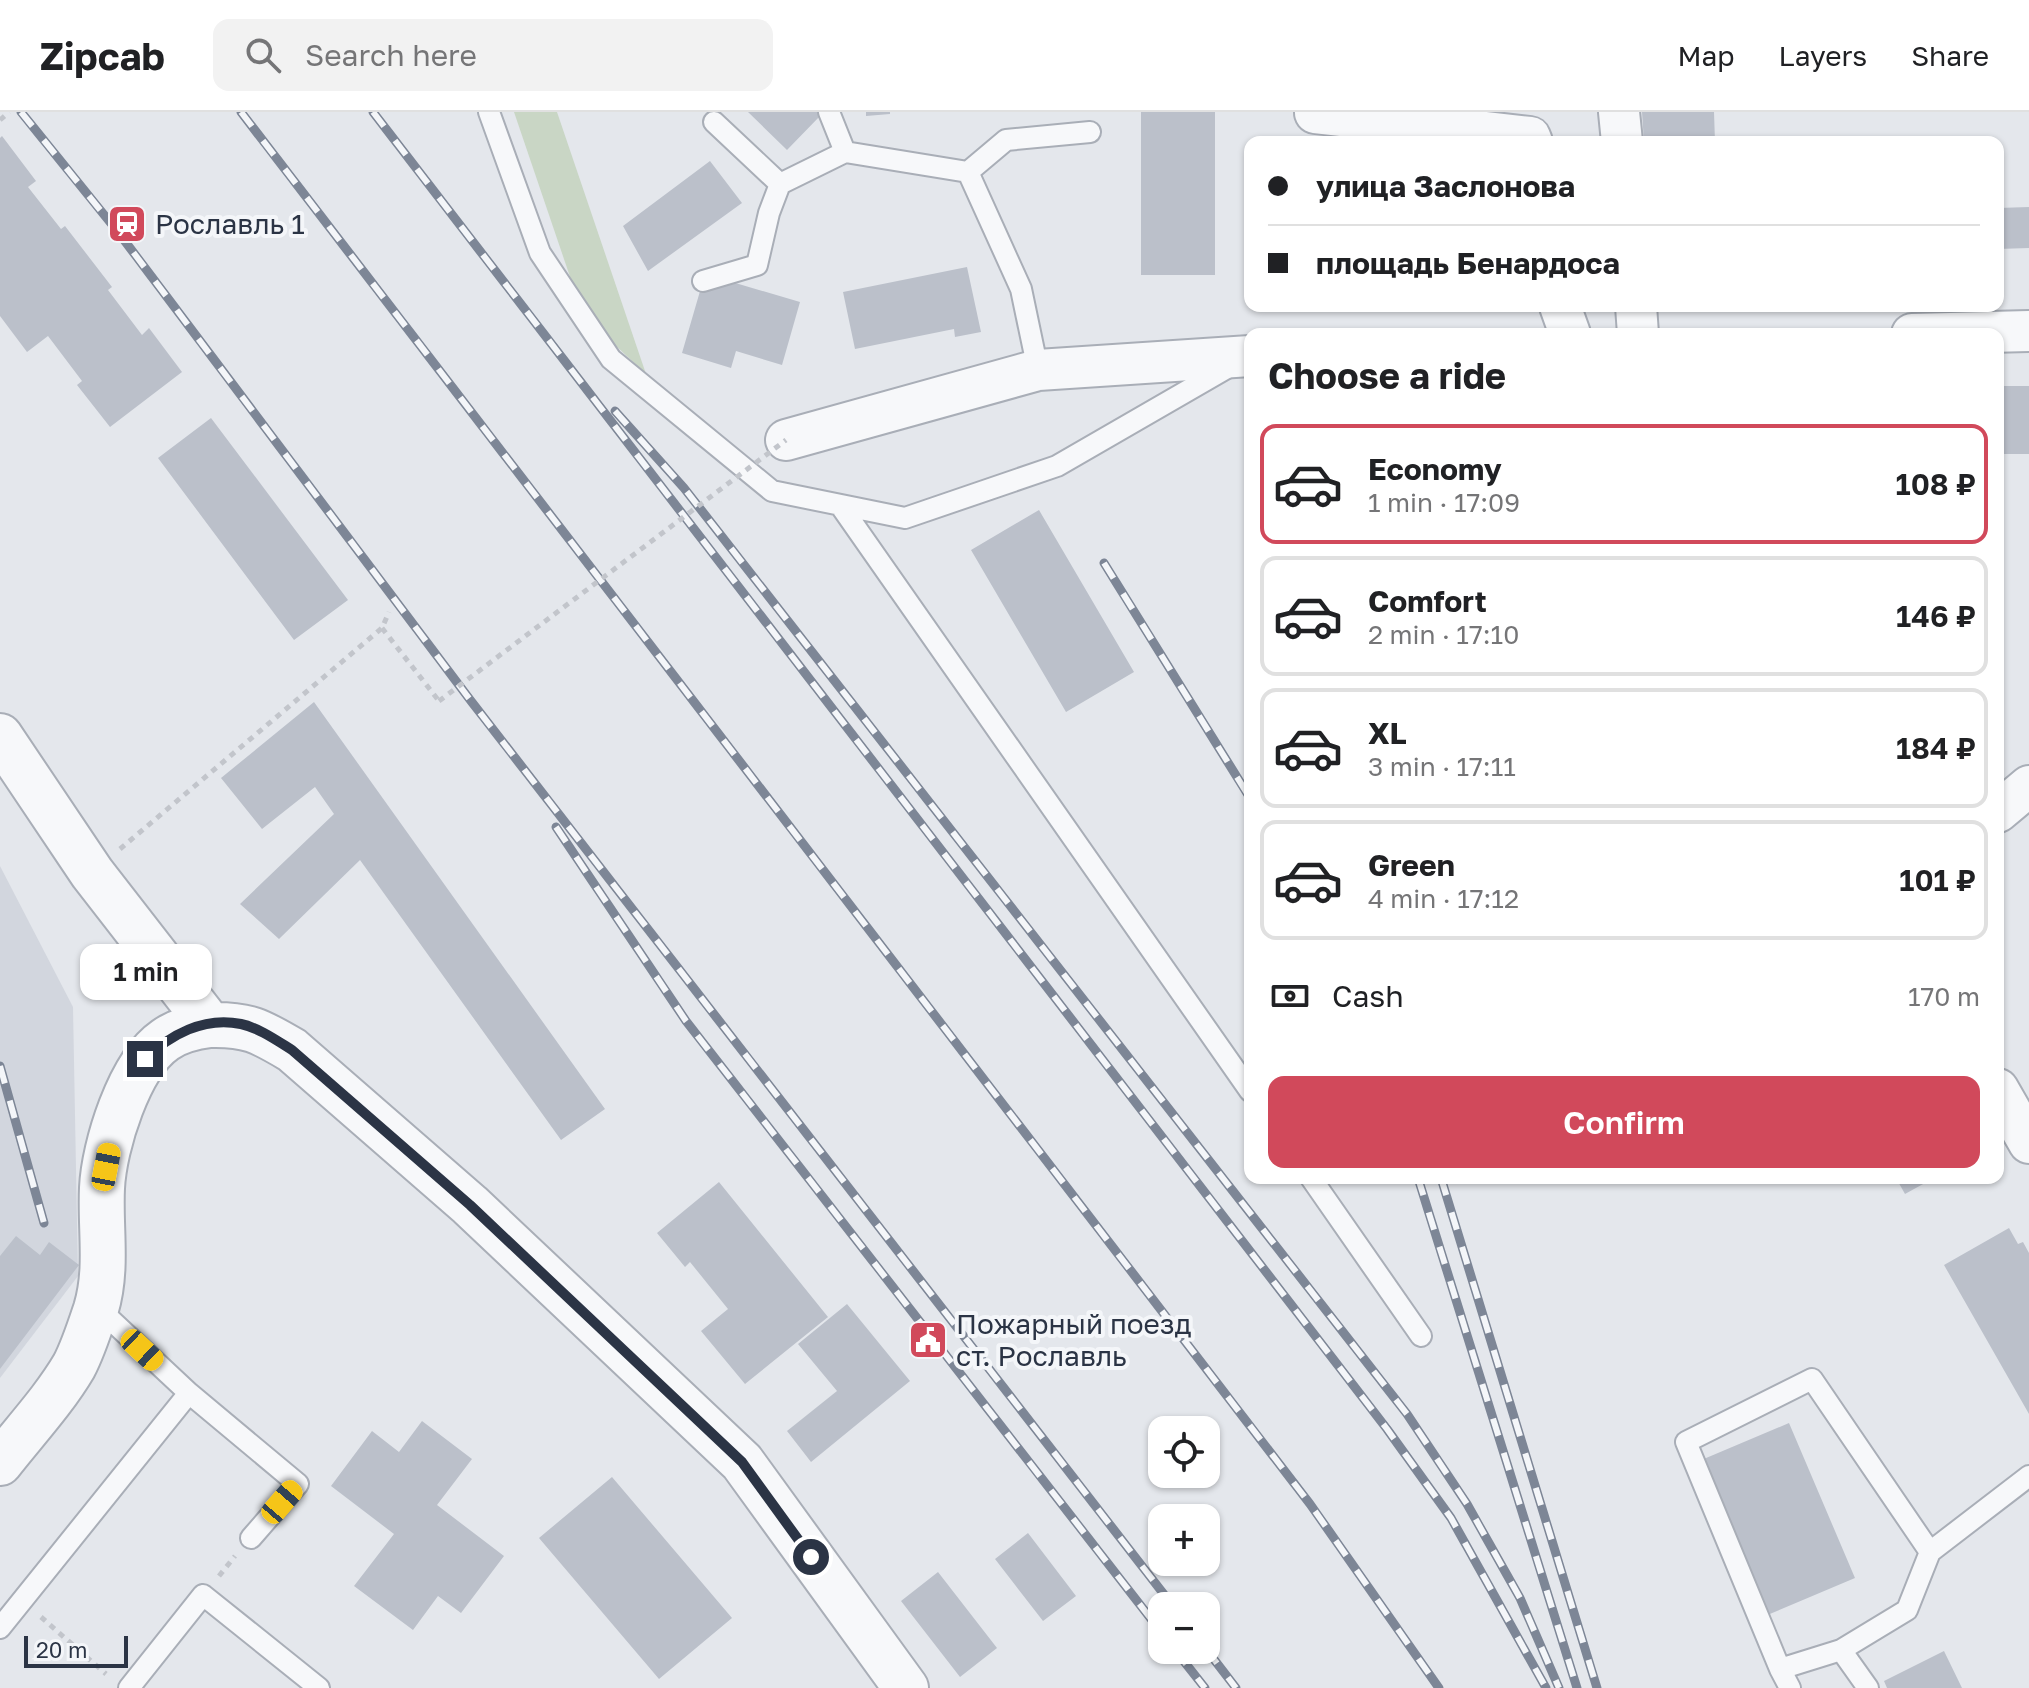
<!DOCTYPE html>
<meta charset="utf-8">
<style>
:root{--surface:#fff;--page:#f2f2f2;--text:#202124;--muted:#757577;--line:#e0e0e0;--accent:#d1495b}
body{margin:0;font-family:"Golos Text",sans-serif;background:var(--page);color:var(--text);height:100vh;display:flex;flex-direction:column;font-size:30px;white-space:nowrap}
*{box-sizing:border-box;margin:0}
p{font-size:26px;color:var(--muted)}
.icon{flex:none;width:44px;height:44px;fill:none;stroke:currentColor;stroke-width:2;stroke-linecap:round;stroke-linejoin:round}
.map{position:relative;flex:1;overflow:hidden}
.sheet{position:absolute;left:1244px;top:216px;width:760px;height:856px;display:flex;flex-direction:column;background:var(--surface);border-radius:16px;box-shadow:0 2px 6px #0004}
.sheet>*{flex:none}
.top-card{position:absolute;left:1244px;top:24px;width:760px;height:176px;border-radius:16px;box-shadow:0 2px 6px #0004;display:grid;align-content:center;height:176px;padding:0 24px;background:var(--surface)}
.tools{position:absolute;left:1148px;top:1304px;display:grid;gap:16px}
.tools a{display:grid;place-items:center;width:72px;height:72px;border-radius:16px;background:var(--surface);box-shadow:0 2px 6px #0004;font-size:40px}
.scale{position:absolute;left:24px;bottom:20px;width:104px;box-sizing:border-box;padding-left:8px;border:4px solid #2b3445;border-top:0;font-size:22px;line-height:28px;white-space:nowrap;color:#2b3445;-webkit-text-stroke:6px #f4f6f9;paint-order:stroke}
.end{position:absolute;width:36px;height:36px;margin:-18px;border:10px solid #2b3445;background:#fff;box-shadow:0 0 0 4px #fff}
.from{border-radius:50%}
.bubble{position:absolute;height:56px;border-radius:16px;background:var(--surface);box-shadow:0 2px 6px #0004;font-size:26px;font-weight:600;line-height:56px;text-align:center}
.car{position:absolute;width:24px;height:48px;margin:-24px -12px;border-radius:10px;box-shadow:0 0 6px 2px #0007;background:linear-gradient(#f5c518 24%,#345 0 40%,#f5c518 0 76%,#345 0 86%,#f5c518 0)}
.top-card b{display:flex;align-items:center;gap:28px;height:76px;font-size:30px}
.top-card b+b{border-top:2px solid var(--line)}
.top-card i{width:20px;height:20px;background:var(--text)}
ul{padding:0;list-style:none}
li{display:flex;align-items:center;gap:24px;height:120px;margin:0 16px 12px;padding:0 8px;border:4px solid var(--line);border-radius:16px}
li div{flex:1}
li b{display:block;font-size:30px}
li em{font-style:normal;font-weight:600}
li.active{border-color:var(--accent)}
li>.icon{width:72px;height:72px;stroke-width:1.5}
h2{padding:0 24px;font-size:36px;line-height:96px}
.pay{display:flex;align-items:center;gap:20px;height:88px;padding:0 24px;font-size:30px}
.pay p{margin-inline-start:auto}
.action{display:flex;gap:16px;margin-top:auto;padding:16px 24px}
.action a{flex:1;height:92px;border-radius:16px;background:var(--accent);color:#fff;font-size:32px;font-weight:600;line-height:92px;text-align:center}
header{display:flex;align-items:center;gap:48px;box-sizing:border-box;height:112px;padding:0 40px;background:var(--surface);border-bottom:2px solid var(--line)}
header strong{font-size:38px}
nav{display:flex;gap:44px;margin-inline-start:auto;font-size:28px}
.search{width:560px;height:72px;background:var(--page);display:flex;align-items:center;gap:20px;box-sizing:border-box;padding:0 28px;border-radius:16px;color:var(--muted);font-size:30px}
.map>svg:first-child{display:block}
</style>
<header>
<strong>Zipcab</strong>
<div class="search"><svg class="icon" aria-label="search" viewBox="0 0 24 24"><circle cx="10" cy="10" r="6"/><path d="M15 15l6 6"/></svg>Search here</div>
<nav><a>Map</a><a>Layers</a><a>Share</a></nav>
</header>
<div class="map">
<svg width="2029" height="1576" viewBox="0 0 2029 1576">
<rect width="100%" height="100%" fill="#e4e7ec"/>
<path fill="#d2d6de" d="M0 754 73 895 78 1164 0 1266Z"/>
<path fill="#c9d6c5" d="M514 0H557L646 262 583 203Z"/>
<path fill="#bbc0ca" d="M748 0H817L820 4 787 38Z
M866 0H890V2L866 4Z
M1141 0H1215V163H1141Z
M1642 0H1714L1715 30H1644Z
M2 24 36 69 28 75 61 117 65 114 112 175 108 178 142 223 149 216 182 260 110 315 77 273 82 269 48 224 27 240 0 204V26Z
M710 49 742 91 648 159 623 114Z
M2029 95V136L1998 137V96Z
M967 155 981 220 955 225 954 217 855 237 843 180Z
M705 162 800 190 782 253 736 239 731 256 682 241Z
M1998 274H2029V342H1998Z
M211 306 348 488 294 528 158 346Z
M1039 398 1134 560 1066 600 971 438Z
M314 590 605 997 561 1028 360 748 279 827 240 792 334 702 315 675 262 717 221 666Z
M1896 1066H1934L1905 1082Z
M719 1070 828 1205 745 1272 701 1219 728 1197 690 1150 685 1155 657 1121Z
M2009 1116 2018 1132 2023 1130 2029 1141V1302L1944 1153Z
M16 1124 40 1143 49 1130 79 1153 0 1257V1144Z
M847 1192 910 1269 811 1350 787 1319 837 1279 798 1232Z
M422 1309 472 1347 437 1393 504 1444 461 1501 438 1484 413 1518 354 1474 394 1422 331 1374 372 1319 399 1340Z
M1789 1311 1855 1466 1765 1504 1699 1349Z
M612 1365 732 1506 659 1567 539 1426Z
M1028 1421 1076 1484 1043 1509 995 1447Z
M938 1460 997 1536 960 1565 901 1489Z
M1944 1539 1962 1576H1887L1884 1569Z"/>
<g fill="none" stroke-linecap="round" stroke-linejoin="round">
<g stroke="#a9aeb7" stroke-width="24">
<path id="service" d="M489 0 540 141 611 247 772 379 905 406 1057 354 1232 253
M829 0 845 40 968 60 1021 177 1038 258
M714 10 780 72
M968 60 1006 28 1090 20
M703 169 757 153 769 101 780 72 845 40
M840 393 1250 979
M1311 1066 1421 1224
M189 1281 298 1372 251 1426
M0 1516 189 1281 96 1194
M1780 1557 1841 1538
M129 1576 203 1483 319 1576
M1790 1576 1780 1557 1686 1330 1812 1267 1930 1440
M1868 1576 1841 1538 1907 1498 1930 1440 2029 1364"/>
</g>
<g stroke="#a9aeb7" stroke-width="44">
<path id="minor" d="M1619 0 1622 30
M1315 1 1530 25 1532 30
M1560 194 1570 222
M1636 194 1638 222
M1912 222 2029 219
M786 328 1038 258 1250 244
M1998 700 2029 674
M1998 977 2029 1031"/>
</g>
<g stroke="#a9aeb7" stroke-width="48">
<path id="tertiary" d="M0 624 92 761 210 913C248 912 260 919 292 938L470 1093 742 1350 906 1576
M0 1351C25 1319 54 1288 74 1254 83 1237 90 1215 96 1197 108 1157 100 1117 102 1076 104 1034 129 953 165 928 179 918 194 915 210 913"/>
</g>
<path stroke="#c2c5cb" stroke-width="5" stroke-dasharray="6 6" stroke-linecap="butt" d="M0 8 9 0
M382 516 439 589
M120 737 382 516 389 500
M219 1464 235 1444
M41 1505 106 1562"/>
<use href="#service" stroke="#f7f8fa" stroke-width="20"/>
<use href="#minor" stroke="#f7f8fa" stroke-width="40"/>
<use href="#tertiary" stroke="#f7f8fa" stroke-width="44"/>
<g stroke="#7d8696" stroke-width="9">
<path id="rail" d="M21 0 118 120 471 589 1173 1494
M241 0 1310 1392 1439 1576
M373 0 1387 1317 1451 1406 1546 1576
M615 299 684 376 1407 1302 1467 1392 1520 1486 1559 1576
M1104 451 1250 686
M556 715 686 909 1162 1521
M0 954 44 1111
M1418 1066 1577 1576
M1441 1066 1597 1576
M1206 1537 1236 1576
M1175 1538 1205 1576"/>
</g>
<use href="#rail" stroke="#f4f6f9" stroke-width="6" stroke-dasharray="18" stroke-linecap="butt"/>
<path stroke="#c2c5cb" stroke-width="5" stroke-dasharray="6 6" stroke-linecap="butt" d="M439 589 786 328"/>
</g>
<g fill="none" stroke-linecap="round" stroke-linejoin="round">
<path stroke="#2b3445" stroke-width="10" d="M145 947C170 923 204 904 241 912 259 916 276 928 292 938L470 1093 742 1350 811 1445"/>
</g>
<defs>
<g id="station-square" transform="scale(2)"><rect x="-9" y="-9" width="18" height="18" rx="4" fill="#d1495b" stroke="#f4f6f9"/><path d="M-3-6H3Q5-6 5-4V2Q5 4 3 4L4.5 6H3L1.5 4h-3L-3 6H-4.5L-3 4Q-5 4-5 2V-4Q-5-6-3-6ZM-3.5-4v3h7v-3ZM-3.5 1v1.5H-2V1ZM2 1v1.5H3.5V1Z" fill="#fff"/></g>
<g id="civic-square" transform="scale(2)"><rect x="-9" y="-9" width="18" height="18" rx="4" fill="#d1495b" stroke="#f4f6f9"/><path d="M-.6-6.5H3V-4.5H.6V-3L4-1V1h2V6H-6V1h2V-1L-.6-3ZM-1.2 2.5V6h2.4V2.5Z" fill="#fff"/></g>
</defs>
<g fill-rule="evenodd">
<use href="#station-square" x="127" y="112"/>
<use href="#civic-square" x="928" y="1228"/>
</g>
<g text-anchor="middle" stroke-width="8" stroke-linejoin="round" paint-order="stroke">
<g font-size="28" fill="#2b3445" stroke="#f4f6f9" text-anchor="start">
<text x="155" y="122">Рославль 1</text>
<text x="956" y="1222">Пожарный поезд<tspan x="956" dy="32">ст. Рославль</tspan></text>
</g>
</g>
</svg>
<div class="tools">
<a><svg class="icon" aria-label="locate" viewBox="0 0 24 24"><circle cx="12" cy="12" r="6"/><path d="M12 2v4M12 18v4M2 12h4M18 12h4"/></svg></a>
<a>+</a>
<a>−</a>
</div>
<div class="scale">20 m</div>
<i class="end from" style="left:811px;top:1445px"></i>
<i class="end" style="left:145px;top:947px"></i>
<div class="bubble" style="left:80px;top:832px;width:132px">1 min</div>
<i class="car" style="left:106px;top:1055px;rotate:11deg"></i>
<i class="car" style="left:142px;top:1238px;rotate:133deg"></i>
<i class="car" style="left:282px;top:1390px;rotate:41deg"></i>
<div class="top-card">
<b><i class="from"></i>улица Заслонова</b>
<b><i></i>площадь Бенардоса</b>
</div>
<section class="sheet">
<h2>Choose a ride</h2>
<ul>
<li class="active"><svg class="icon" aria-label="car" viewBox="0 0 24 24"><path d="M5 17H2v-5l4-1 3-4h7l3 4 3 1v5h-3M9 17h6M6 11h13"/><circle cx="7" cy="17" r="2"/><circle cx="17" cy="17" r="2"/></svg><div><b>Economy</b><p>1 min · 17:09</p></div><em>108 ₽</em></li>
<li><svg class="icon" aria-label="car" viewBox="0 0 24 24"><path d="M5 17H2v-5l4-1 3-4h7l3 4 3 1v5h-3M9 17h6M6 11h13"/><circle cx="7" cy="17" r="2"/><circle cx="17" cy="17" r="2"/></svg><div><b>Comfort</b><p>2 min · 17:10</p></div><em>146 ₽</em></li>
<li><svg class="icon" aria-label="car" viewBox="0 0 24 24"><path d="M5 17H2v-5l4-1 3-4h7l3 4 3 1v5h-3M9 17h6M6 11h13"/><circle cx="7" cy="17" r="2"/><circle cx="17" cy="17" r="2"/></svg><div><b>XL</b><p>3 min · 17:11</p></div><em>184 ₽</em></li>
<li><svg class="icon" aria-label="car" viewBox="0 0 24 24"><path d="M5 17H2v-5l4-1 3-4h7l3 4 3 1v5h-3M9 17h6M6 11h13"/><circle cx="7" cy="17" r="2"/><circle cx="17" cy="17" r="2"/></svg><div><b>Green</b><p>4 min · 17:12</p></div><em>101 ₽</em></li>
</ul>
<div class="pay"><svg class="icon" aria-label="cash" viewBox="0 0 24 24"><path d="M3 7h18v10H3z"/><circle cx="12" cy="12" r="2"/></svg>Cash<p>170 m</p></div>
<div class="action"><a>Confirm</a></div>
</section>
</div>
